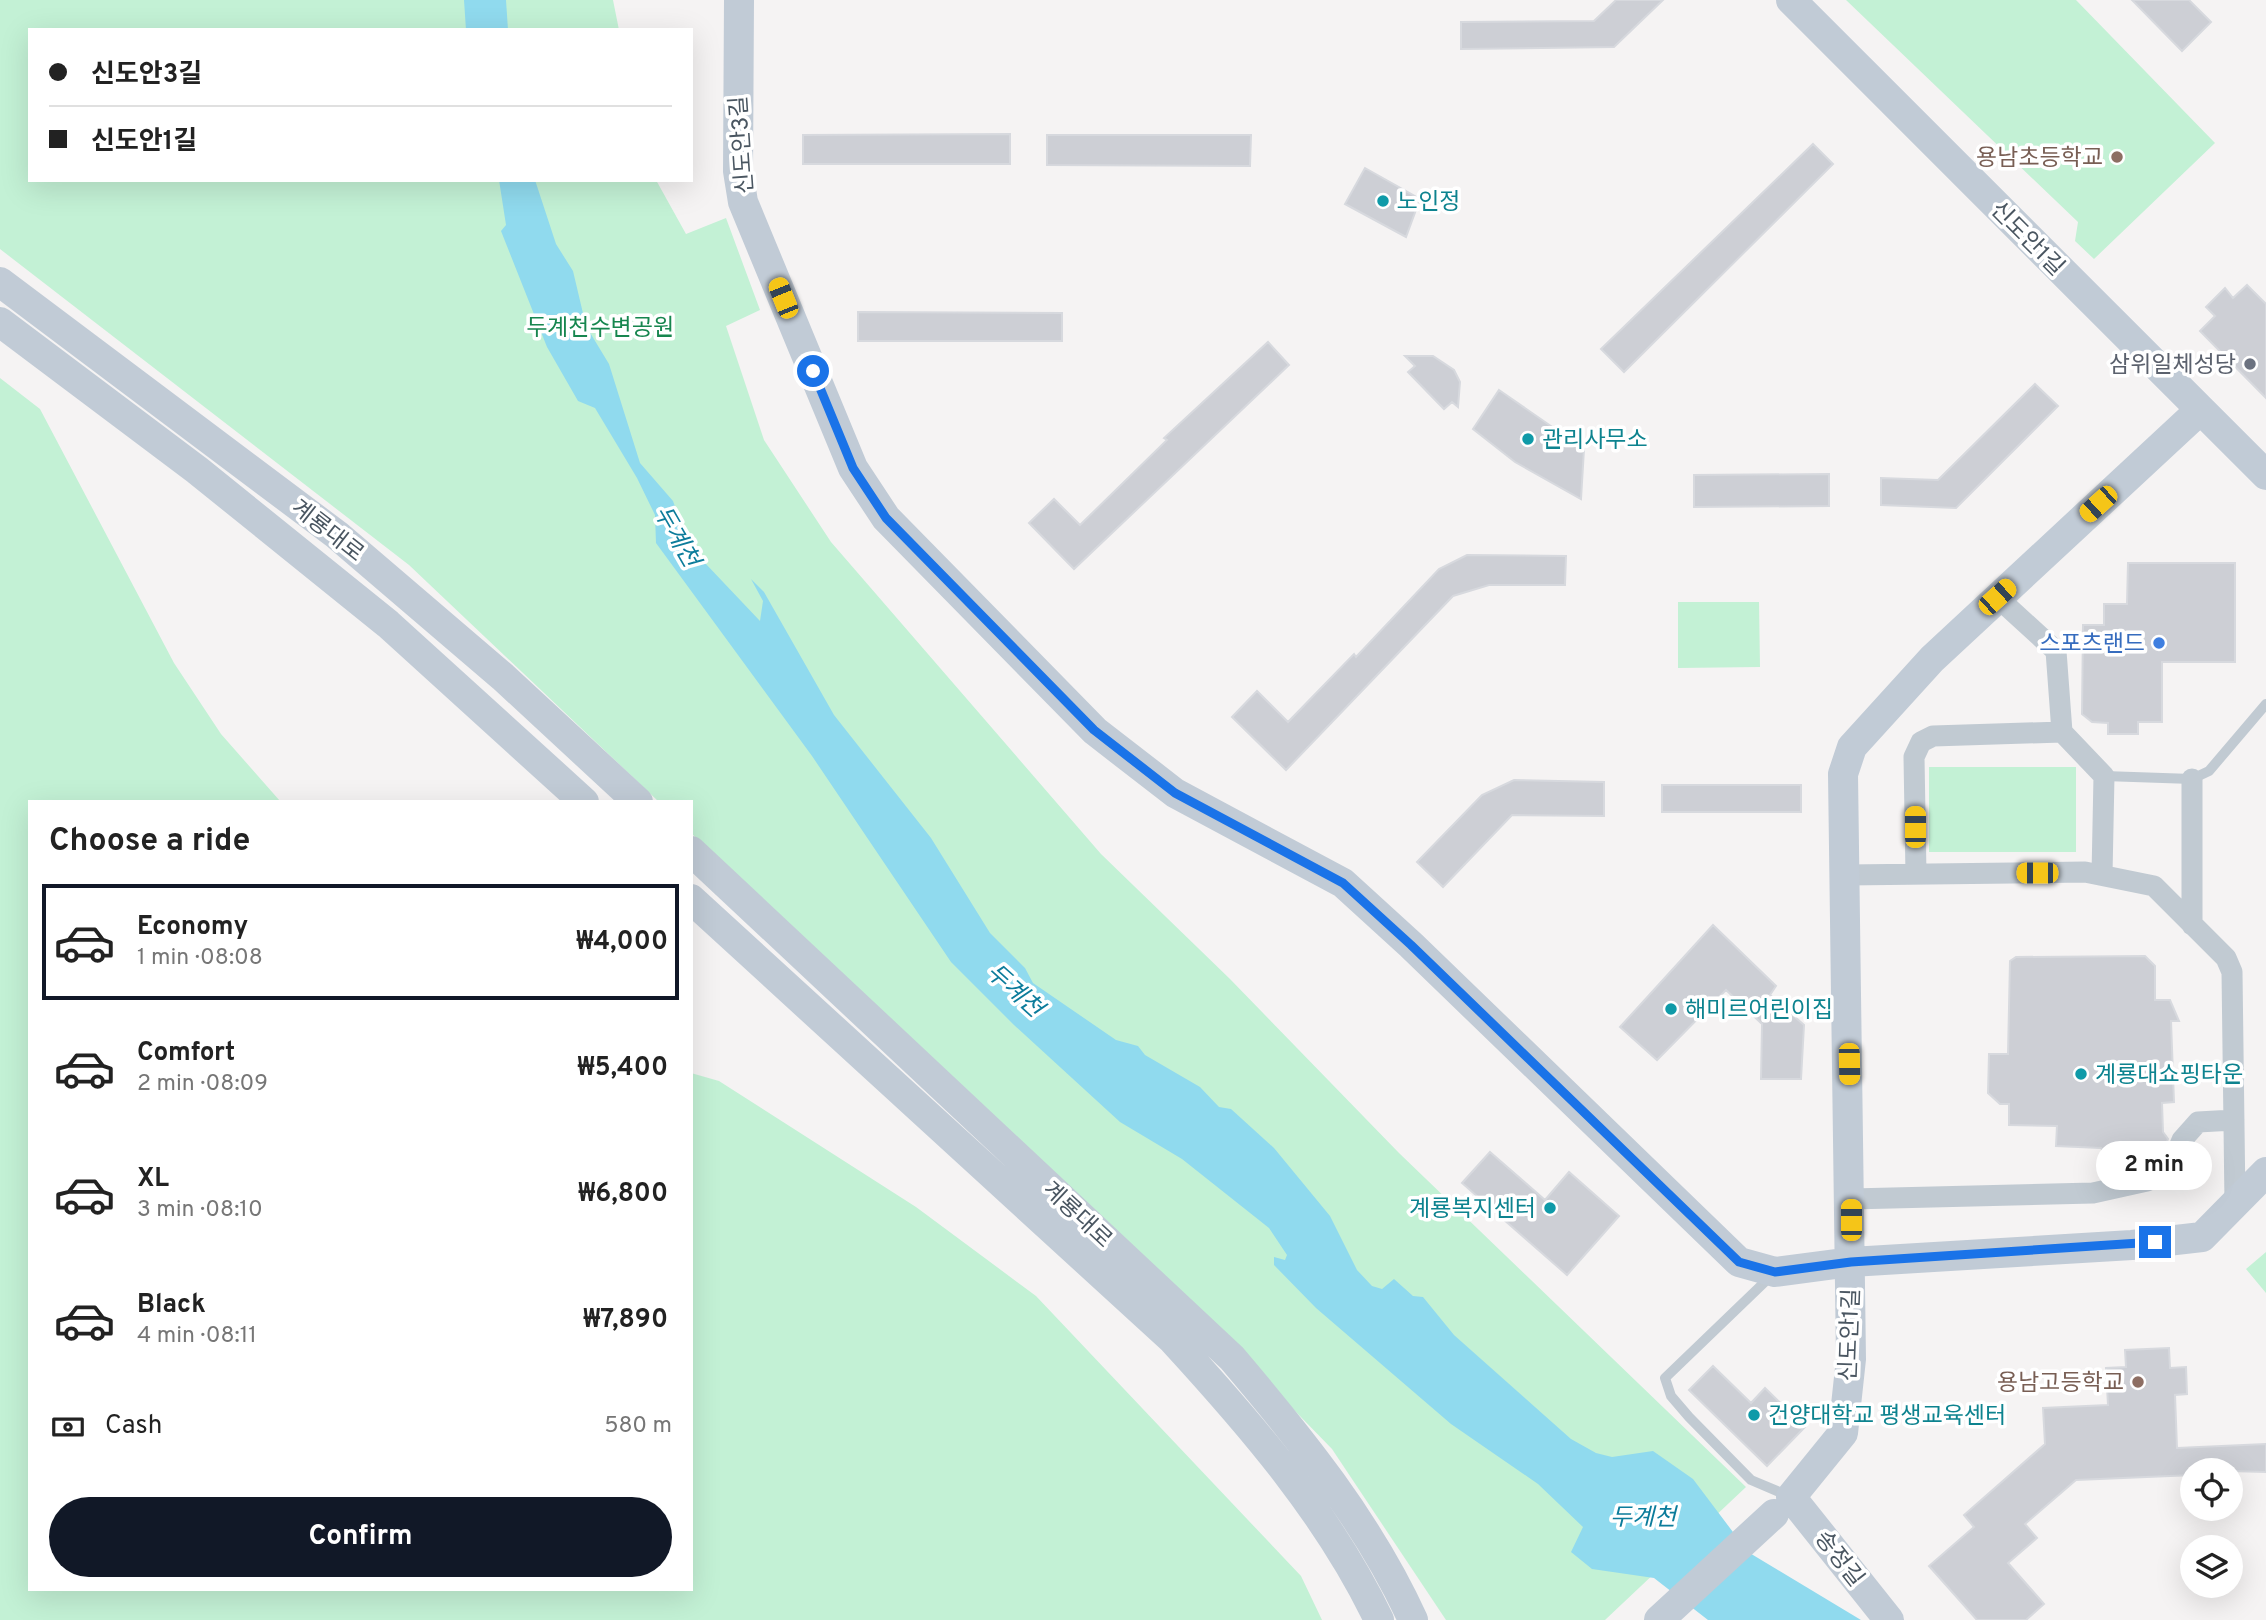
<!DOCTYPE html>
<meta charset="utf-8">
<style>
:root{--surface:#fff;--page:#f2f2f2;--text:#222;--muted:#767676;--line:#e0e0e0;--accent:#111827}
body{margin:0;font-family:Overpass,"Noto Sans KR",sans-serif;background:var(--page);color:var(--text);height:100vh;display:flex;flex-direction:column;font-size:26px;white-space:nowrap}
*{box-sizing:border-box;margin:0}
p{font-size:23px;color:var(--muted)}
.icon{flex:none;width:38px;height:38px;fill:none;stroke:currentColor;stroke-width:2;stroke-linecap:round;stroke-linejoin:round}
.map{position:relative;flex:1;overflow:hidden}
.details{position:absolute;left:28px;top:800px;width:665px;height:791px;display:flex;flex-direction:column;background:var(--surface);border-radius:0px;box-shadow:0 7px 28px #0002}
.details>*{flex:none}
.guide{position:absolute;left:28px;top:28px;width:665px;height:154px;border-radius:0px;box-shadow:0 7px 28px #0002;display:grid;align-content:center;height:154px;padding:0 21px;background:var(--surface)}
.buttons{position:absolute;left:2180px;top:1458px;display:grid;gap:14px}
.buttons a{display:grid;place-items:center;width:63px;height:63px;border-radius:50%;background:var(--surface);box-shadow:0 7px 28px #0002;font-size:35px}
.end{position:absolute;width:32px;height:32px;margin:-16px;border:9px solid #1a73e8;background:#fff;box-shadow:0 0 0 4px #fff}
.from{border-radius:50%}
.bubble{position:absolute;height:49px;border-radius:24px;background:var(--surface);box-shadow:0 7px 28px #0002;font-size:23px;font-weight:700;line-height:49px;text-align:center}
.car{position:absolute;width:21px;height:42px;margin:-21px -10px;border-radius:9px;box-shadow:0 0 5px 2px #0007;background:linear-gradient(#f5c518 24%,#345 0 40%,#f5c518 0 76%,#345 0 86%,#f5c518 0)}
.guide b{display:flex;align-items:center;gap:24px;height:66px;font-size:26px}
.guide b+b{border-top:2px solid var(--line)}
.guide i{width:18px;height:18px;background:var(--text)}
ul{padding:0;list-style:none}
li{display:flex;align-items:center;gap:21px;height:116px;margin:0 14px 10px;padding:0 7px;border:4px solid transparent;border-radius:0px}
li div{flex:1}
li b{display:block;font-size:26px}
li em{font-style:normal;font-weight:700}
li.active{border-color:var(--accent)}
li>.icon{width:63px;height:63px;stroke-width:1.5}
h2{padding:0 21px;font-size:32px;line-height:84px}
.pay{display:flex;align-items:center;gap:18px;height:77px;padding:0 21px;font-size:26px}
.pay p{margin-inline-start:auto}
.button{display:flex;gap:14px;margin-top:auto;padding:14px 21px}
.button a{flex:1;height:80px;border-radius:42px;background:var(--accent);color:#fff;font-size:28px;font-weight:700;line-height:80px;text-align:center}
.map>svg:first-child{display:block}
</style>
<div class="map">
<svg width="2266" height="1620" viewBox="0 0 2266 1620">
<rect width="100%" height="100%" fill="#f5f3f3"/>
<path fill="#c3f1d5" d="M0 0H613L619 30H30V180H656L686 234 726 218 760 310 726 326 764 440 831 542 1101 854 1230 979 1399 1153 1746 1487 1605 1620H1446L1332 1449 1224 1338 691 833V802L658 801 409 565 0 249Z
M1846 0H2076L2215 143 2094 259 2075 241 2078 222Z
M0 378 40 409 174 663 221 734 280 801 30 802V1589H691V1073L719 1081 916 1207 1036 1296 1301 1576 1322 1620H0Z
M1678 602H1759L1760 667 1678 668Z
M1929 767H2076V852H1929Z
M2266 1252V1293L2246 1269Z"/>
<path fill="#90daee" d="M464 0H506L508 30H466Z
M499 180H535L556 244 573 271 586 326 609 364 640 463 673 501 685 534 705 563 760 621 763 601 751 579 764 592 834 715 931 838 990 933 1025 968 1033 983 1116 1040 1138 1046 1145 1055 1200 1087 1219 1107 1231 1109 1274 1148 1330 1216 1357 1270 1372 1286 1382 1289 1394 1279 1413 1296 1423 1297 1454 1335 1571 1439 1596 1453 1612 1457 1653 1451 1693 1479 1748 1552 1861 1620H1708L1654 1578 1592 1569 1571 1552 1583 1527 1538 1484 1451 1424 1316 1308 1274 1265V1257L1285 1260 1287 1255 1269 1228 1182 1159 1120 1122 1014 1025 951 962 812 756 656 543 655 515 637 478 595 408 578 401 547 347 501 231 506 225Z"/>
<path fill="#cdcfd5" stroke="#d7d9de" stroke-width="2" d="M1616 0H1663L1614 47 1461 49V22L1594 21Z
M2132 0H2189L2211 22 2182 51Z
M1010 134V164H803V135Z
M1047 135H1251L1250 166 1047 165Z
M1813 144 1833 164 1624 372 1601 349Z
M1365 168 1420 199 1406 237 1345 204Z
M2247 285 2266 304V398L2200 331 2215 316 2206 307 2225 288 2233 298Z
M858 312 1062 313V341H858Z
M1268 342 1289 365 1074 569 1029 523 1054 499 1080 525 1167 440 1164 438Z
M1405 356H1433L1454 370 1460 382 1458 407 1452 402 1444 409 1408 372 1415 366Z
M2035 384 2058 406 1956 508 1881 505V478L1938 480Z
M1499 390 1584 449 1581 499 1515 462 1473 429Z
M1829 474V506L1694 507V475Z
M1467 555 1566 556 1565 585H1489L1453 596 1286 770 1232 717 1257 691 1288 722 1354 654 1356 657 1439 569Z
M2128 563H2235V662H2162V722H2138V734H2108V723L2092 722 2082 714 2083 625H2104V604H2127Z
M1514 780 1604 782V816L1512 815 1443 887 1417 862 1482 795Z
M1662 785H1801V812H1662Z
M1713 925 1776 986 1770 995 1804 1025 1801 1079H1761L1762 1024 1726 990 1657 1060 1620 1027Z
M2145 956 2155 966V1000H2170L2179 1021H2171L2174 1102 2162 1103 2163 1132 2168 1139 2161 1157 2108 1158 2101 1148 2056 1146 2057 1126 2009 1125V1104H2000L1988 1093 1989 1054H2008L2010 961 2016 957Z
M1490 1152 1545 1200 1569 1172 1619 1216 1567 1275 1462 1183Z
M2169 1348 2170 1368 2186 1367 2187 1394 2175 1395 2177 1448 2266 1444V1472L2193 1470V1475L2076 1480 2025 1524 2037 1538 2008 1563 2044 1604 2026 1620H1977L1929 1566 1974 1527 1964 1515 2045 1444 2043 1408 2108 1405 2106 1368 2126 1367 2125 1350Z
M1713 1366 1751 1403 1765 1388 1805 1427 1767 1466 1689 1390Z"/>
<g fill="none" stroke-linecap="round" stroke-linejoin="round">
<path stroke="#c1cad2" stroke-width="10" d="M2104 776 2192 779 2209 771 2266 704
M1771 1276 1665 1378 1671 1396 1689 1417 1751 1480 1789 1496"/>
<path stroke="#c1cad2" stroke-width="21" d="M1997 597 2056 651 2062 732 2104 776 2102 875
M2192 779V925
M1916 874 1914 757 1921 742 1933 736 2062 732
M1847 875 2085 872 2154 886 2226 958 2232 972 2235 1203
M1851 1199 2093 1193 2147 1181 2171 1166 2182 1140 2198 1122 2234 1120"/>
<path stroke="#c1cbd6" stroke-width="30" d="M739 0 738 171 743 202 853 468 886 518 1095 731 1175 793 1343 883 1411 945 1739 1262 1775 1272 1851 1262 2132 1245 2202 1237 2266 1172
M1791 0 2266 475
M0 282 337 535 503 677 638 802
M0 322 197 470 388 624 584 802
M691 851 1232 1358C1300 1438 1369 1523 1413 1620
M691 899 1173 1340C1251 1425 1329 1515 1379 1620
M1659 1620 1774 1514
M1889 1620 1791 1497 1843 1433 1851 1359 1843 774 1852 747 1932 659 2199 411"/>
</g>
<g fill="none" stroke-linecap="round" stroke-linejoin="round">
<path stroke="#1a73e8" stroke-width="9" d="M813 371 853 468 886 518 1094 730 1175 793 1343 883 1411 945 1739 1262 1775 1272 1851 1262 2155 1242"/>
</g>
<g fill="#8d6e63" stroke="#fff" stroke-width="2.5">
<circle cx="2117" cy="157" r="7"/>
<circle cx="2138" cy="1382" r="7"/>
</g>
<g fill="#0f9aa8" stroke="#fff" stroke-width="2.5">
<circle cx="1383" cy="201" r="7"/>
<circle cx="1528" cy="439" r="7"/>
<circle cx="1671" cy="1009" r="7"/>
<circle cx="2081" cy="1074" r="7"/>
<circle cx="1550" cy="1208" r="7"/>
<circle cx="1754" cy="1415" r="7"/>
</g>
<circle fill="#6b7280" stroke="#fff" stroke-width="2.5" cx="2250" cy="364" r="7"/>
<circle fill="#3f7fe0" stroke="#fff" stroke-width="2.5" cx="2159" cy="643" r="7"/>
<g text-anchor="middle" stroke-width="7" stroke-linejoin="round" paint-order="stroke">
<g font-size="23" fill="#4a5661" stroke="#fff">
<text transform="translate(741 145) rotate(-94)" y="8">신도안3길</text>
<text transform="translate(2028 238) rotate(45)" y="8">신도안1길</text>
<text transform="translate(328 530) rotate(38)" y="8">계룡대로</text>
<text transform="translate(1078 1214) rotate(43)" y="8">계룡대로</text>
<text transform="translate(1849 1335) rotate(-88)" y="8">신도안1길</text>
<text transform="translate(1840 1558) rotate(52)" y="8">송정길</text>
</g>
<g font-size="23" fill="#785e54" stroke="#fff" text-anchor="end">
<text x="2103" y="165">용남초등학교</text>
<text x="2124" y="1390">용남고등학교</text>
</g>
<g font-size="23" fill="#0d838f" stroke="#fff" text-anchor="start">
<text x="1397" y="209">노인정</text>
<text x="1542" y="447">관리사무소</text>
<text x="1685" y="1017">해미르어린이집</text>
<text x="2095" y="1082">계룡대쇼핑타운</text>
<text x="1536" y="1216" text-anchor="end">계룡복지센터</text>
<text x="1768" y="1423">건양대학교 평생교육센터</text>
</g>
<g font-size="23" fill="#17864f" stroke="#fff">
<text x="600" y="335">두계천수변공원</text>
</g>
<g font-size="23" fill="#5b616d" stroke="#fff" text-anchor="end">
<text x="2236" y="372">삼위일체성당</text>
</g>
<g font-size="23" fill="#366cbe" stroke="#fff" text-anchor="end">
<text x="2145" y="651">스포츠랜드</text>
</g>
<g font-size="24" font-style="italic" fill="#0c7c9b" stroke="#fff">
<text transform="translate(677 536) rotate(60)" y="8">두계천</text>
<text transform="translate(1015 990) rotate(42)" y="8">두계천</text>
<text x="1643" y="1525">두계천</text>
</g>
</g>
</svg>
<div class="buttons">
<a><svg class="icon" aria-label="locate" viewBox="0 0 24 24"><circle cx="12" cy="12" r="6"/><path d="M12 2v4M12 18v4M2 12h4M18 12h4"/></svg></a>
<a><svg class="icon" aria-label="layers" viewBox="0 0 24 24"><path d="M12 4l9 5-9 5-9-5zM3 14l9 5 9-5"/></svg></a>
</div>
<i class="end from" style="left:813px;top:371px"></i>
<i class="end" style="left:2155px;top:1242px"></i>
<div class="bubble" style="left:2096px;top:1141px;width:116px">2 min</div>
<i class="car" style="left:783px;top:298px;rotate:338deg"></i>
<i class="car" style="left:2098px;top:504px;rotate:228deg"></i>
<i class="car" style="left:1997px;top:597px;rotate:48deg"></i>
<i class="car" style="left:1915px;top:827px;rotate:0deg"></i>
<i class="car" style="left:2037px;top:873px;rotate:270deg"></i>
<i class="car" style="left:1849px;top:1064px;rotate:179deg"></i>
<i class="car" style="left:1851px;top:1220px;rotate:0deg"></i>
<div class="guide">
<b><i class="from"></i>신도안3길</b>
<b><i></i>신도안1길</b>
</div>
<section class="details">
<h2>Choose a ride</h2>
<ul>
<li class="active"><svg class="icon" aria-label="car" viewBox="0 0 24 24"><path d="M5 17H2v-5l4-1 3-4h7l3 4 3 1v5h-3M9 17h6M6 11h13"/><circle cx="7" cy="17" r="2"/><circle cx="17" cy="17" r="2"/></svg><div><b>Economy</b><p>1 min · 08:08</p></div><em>₩4,000</em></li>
<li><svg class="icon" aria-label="car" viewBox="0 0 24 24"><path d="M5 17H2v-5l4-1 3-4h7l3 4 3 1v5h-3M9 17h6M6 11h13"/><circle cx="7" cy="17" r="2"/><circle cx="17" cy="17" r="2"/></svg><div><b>Comfort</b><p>2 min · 08:09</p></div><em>₩5,400</em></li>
<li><svg class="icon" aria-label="car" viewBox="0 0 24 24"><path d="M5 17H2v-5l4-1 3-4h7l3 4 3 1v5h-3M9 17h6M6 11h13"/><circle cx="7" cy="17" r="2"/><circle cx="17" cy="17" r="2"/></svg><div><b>XL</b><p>3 min · 08:10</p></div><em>₩6,800</em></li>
<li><svg class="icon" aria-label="car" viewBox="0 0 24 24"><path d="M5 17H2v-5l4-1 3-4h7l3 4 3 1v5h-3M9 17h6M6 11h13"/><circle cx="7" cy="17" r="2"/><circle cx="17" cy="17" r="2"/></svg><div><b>Black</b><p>4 min · 08:11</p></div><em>₩7,890</em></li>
</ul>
<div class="pay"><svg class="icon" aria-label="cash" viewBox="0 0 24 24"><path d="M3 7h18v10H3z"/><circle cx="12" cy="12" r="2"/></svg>Cash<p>580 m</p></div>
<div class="button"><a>Confirm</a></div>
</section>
</div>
